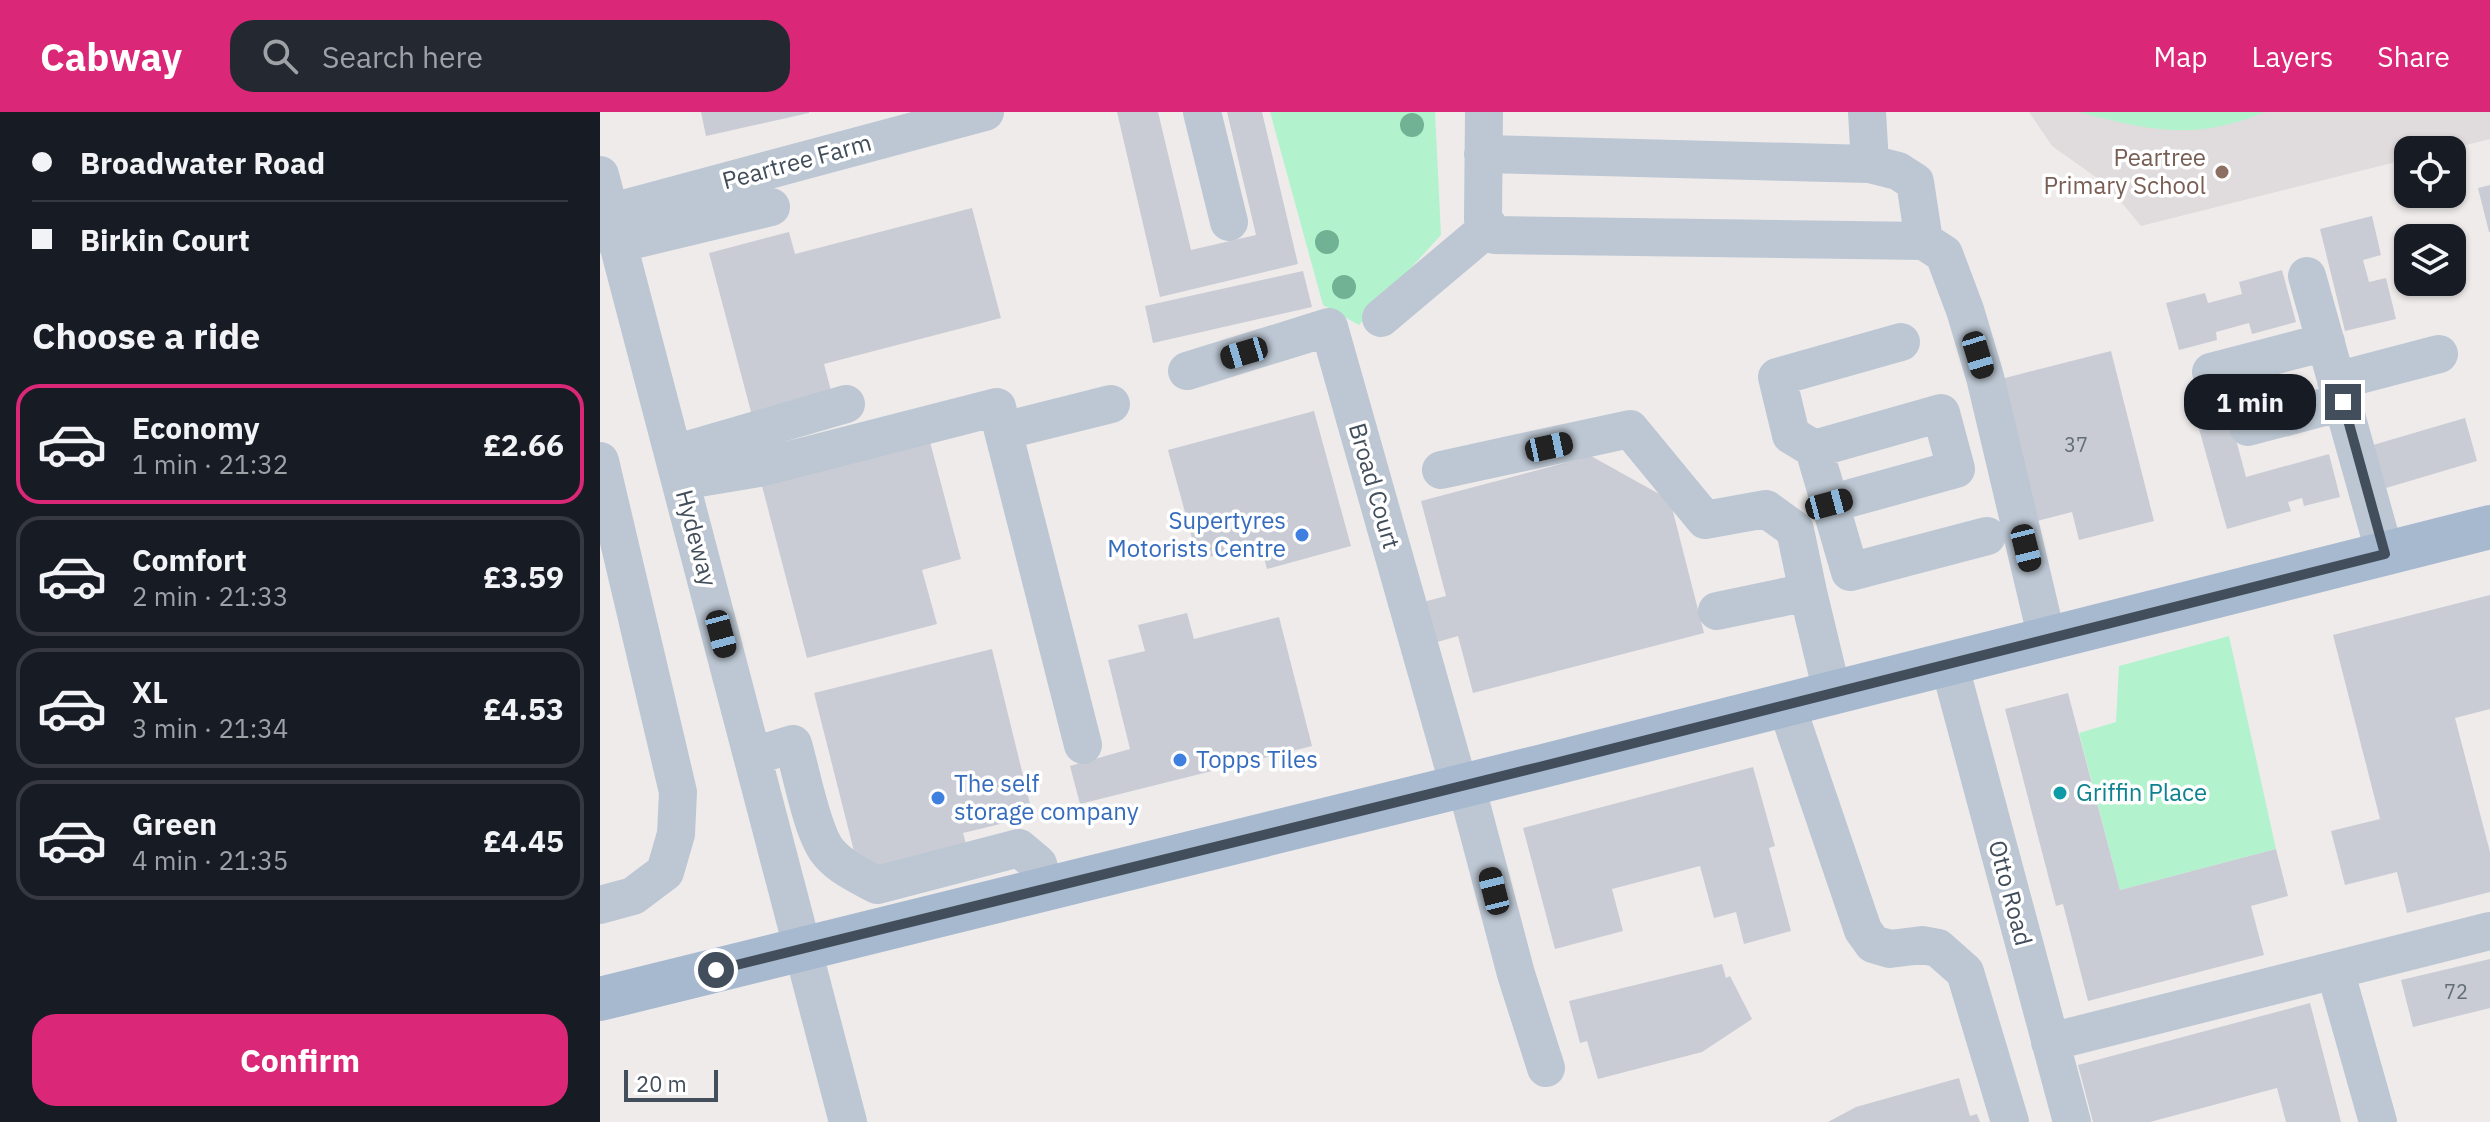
<!DOCTYPE html>
<meta charset="utf-8">
<style>
:root{--surface:#171b24;--page:#242831;--text:#f1f3f6;--muted:#9ea1a6;--line:#363941;--accent:#db2777}
body{margin:0;font-family:"IBM Plex Sans",sans-serif;background:var(--page);color:var(--text);height:100vh;display:flex;flex-direction:column;font-size:30px;white-space:nowrap}
*{box-sizing:border-box;margin:0}
p{font-size:26px;color:var(--muted)}
.icon{flex:none;width:44px;height:44px;fill:none;stroke:currentColor;stroke-width:2;stroke-linecap:round;stroke-linejoin:round}
.map{position:relative;flex:1;overflow:hidden}
.details{display:flex;flex-direction:column;background:var(--surface);width:600px}
.details>*{flex:none}
.guide{display:grid;align-content:center;height:176px;padding:0 32px;background:var(--surface)}
.fabs{position:absolute;left:1794px;top:24px;display:grid;gap:16px}
.fabs a{display:grid;place-items:center;width:72px;height:72px;border-radius:16px;background:var(--surface);box-shadow:0 2px 6px #0004;font-size:40px}
.scale{position:absolute;left:24px;bottom:20px;width:94px;box-sizing:border-box;padding-left:8px;border:4px solid #424e5b;border-top:0;font-size:22px;line-height:28px;white-space:nowrap;color:#424e5b;-webkit-text-stroke:6px #fff;paint-order:stroke}
.end{position:absolute;width:36px;height:36px;margin:-18px;border:10px solid #424e5b;background:#fff;box-shadow:0 0 0 4px #fff}
.from{border-radius:50%}
.bubble{position:absolute;height:56px;border-radius:24px;background:var(--surface);box-shadow:0 2px 6px #0004;font-size:26px;font-weight:800;line-height:56px;text-align:center}
.car{position:absolute;width:24px;height:48px;margin:-24px -12px;border-radius:10px;box-shadow:0 0 6px 2px #0007;background:linear-gradient(#222 24%,#8ab4d8 0 40%,#222 0 76%,#8ab4d8 0 86%,#222 0)}
.guide b{display:flex;align-items:center;gap:28px;height:76px;font-size:30px}
.guide b+b{border-top:2px solid var(--line)}
.guide i{width:20px;height:20px;background:var(--text)}
ul{padding:0;list-style:none}
li{display:flex;align-items:center;gap:24px;height:120px;margin:0 16px 12px;padding:0 16px;border:4px solid var(--line);border-radius:24px}
li div{flex:1}
li b{display:block;font-size:30px}
li em{font-style:normal;font-weight:800}
li.active{border-color:var(--accent)}
li>.icon{width:72px;height:72px;stroke-width:1.5}
h2{padding:0 32px;font-size:36px;line-height:96px}
.button{display:flex;gap:16px;margin-top:auto;padding:16px 32px}
.button a{flex:1;height:92px;border-radius:24px;background:var(--accent);color:#fff;font-size:32px;font-weight:800;line-height:92px;text-align:center}
header{display:flex;align-items:center;gap:48px;box-sizing:border-box;height:112px;padding:0 40px;background:var(--accent);color:#fff}
header strong{font-size:38px}
nav{display:flex;gap:44px;margin-inline-start:auto;font-size:28px}
.search{width:560px;height:72px;background:var(--page);display:flex;align-items:center;gap:20px;box-sizing:border-box;padding:0 28px;border-radius:24px;color:var(--muted);font-size:30px}
main{display:flex;flex:1;min-height:0}
.map>svg:first-child{display:block}
</style>
<header>
<strong>Cabway</strong>
<div class="search"><svg class="icon" aria-label="search" viewBox="0 0 24 24"><circle cx="10" cy="10" r="6"/><path d="M15 15l6 6"/></svg>Search here</div>
<nav><a>Map</a><a>Layers</a><a>Share</a></nav>
</header>
<main>
<section class="details">
<div class="guide">
<b><i class="from"></i>Broadwater Road</b>
<b><i></i>Birkin Court</b>
</div>
<h2>Choose a ride</h2>
<ul>
<li class="active"><svg class="icon" aria-label="car" viewBox="0 0 24 24"><path d="M5 17H2v-5l4-1 3-4h7l3 4 3 1v5h-3M9 17h6M6 11h13"/><circle cx="7" cy="17" r="2"/><circle cx="17" cy="17" r="2"/></svg><div><b>Economy</b><p>1 min · 21:32</p></div><em>£2.66</em></li>
<li><svg class="icon" aria-label="car" viewBox="0 0 24 24"><path d="M5 17H2v-5l4-1 3-4h7l3 4 3 1v5h-3M9 17h6M6 11h13"/><circle cx="7" cy="17" r="2"/><circle cx="17" cy="17" r="2"/></svg><div><b>Comfort</b><p>2 min · 21:33</p></div><em>£3.59</em></li>
<li><svg class="icon" aria-label="car" viewBox="0 0 24 24"><path d="M5 17H2v-5l4-1 3-4h7l3 4 3 1v5h-3M9 17h6M6 11h13"/><circle cx="7" cy="17" r="2"/><circle cx="17" cy="17" r="2"/></svg><div><b>XL</b><p>3 min · 21:34</p></div><em>£4.53</em></li>
<li><svg class="icon" aria-label="car" viewBox="0 0 24 24"><path d="M5 17H2v-5l4-1 3-4h7l3 4 3 1v5h-3M9 17h6M6 11h13"/><circle cx="7" cy="17" r="2"/><circle cx="17" cy="17" r="2"/></svg><div><b>Green</b><p>4 min · 21:35</p></div><em>£4.45</em></li>
</ul>
<div class="button"><a>Confirm</a></div>
</section>
<div class="map">
<svg width="1890" height="1010" viewBox="0 0 1890 1010">
<rect width="100%" height="100%" fill="#efebeb"/>
<path fill="#e0dcdd" d="M1429 0H1890V27L1846 38H1808V47L1541 114 1507 73 1452 34Z"/>
<path fill="#b2f3ce" d="M670 0H835L841 123 759 213 723 193Z
M1478 0H1665C1593 30 1550 18 1478 0Z
M1629 524 1676 737 1520 778 1479 621 1516 610 1519 554Z"/>
<path fill="#c9ccd4" d="M101 0H209V1L106 24Z
M517 0H558L591 138 656 123 627 0H662L698 152 560 185Z
M1890 73V120H1889L1878 76Z
M372 96 401 206 224 252 235 294 155 315 109 141 189 120 195 142Z
M1772 104 1781 143 1763 148 1769 170 1786 166 1796 207 1745 219 1720 117Z
M1682 158 1696 210 1652 222 1649 211 1616 220 1617 228 1579 238 1566 191 1605 181 1608 191 1642 182 1639 170Z
M703 159 712 195 553 231 545 194Z
M1511 239 1554 409 1479 428 1472 400 1437 409 1401 267Z
M1626 290 1646 365 1729 342 1740 385 1704 394 1702 386 1688 390 1691 399 1627 417 1594 299Z
M714 299 751 434 667 457 660 431 598 448 568 338Z
M1865 306 1877 349 1786 376 1773 333Z
M330 330 361 447 322 458 337 512 207 546 162 374Z
M991 344 1070 388 1104 521 873 581 858 524 834 531 823 490 846 484 821 389Z
M1890 483V597L1855 606 1890 740V780L1807 801 1797 760 1745 773 1731 719 1780 707 1733 523Z
M587 501 594 527 679 505 712 634 480 692 470 654 530 637 508 548 545 539 538 513Z
M392 537 433 704 363 721 366 732 259 759 214 581Z
M1468 581 1520 778 1676 737 1688 784 1651 794 1664 843 1488 889 1463 792 1456 794 1405 597Z
M1153 655 1175 734 1169 736 1191 819 1144 832 1136 800 1114 806 1100 754 1012 777 1023 819 955 837 923 716Z
M1890 847V896L1813 915 1801 868Z
M1122 852 1126 866 1130 864 1152 907 1102 940 998 967 987 929 980 931 969 889Z
M1710 891 1741 1010H1686L1677 976 1550 1010H1493L1478 953Z
M1359 966 1370 1004 1377 1002 1380 1010H1228L1256 995Z"/>
<g fill="none" stroke-linecap="round" stroke-linejoin="round">
<path stroke="#bcc7d3" stroke-width="38" d="M602 0 629 110
M884 0 883 107 895 123 1324 129 1344 142 1365 198 1385 265 1447 527
M1267 0 1270 52
M883 42 1270 52 1298 59 1315 70 1324 129
M0 63 248 1010
M8 101 385 0
M17 132 171 95
M1707 164 1785 442
M781 206 889 115
M587 259 729 215 859 674
M1611 260 1726 230
M1736 269 1839 242
M1648 315 1743 290
M403 319 511 292
M1214 337 1191 323 1177 265 1301 230
M74 342 246 292
M0 349 78 680 76 722 65 760 33 784 0 793
M841 358 1030 317 1105 408 1166 397 1195 418 1208 480
M81 369 159 356 397 295 483 633
M1229 392 1356 357 1341 301 1214 337 1250 460 1387 424
M1117 499 1208 480 1232 580
M1349 551 1472 1010
M1186 592 1263 818 1273 832 1290 837 1322 833 1338 836 1365 860 1410 1010
M153 644 193 632C201 658 212 722 229 741 242 756 260 764 277 773L419 736 438 752 445 775
M866 673 916 862 946 956
M1735 858 1778 1010
M1450 930 1890 819"/>
<path stroke="#a7b9cf" stroke-width="44" d="M0 887 939 655 1890 415"/>
</g>
<g fill="#72b294">
<circle cx="812" cy="13" r="12"/>
<circle cx="727" cy="130" r="12"/>
<circle cx="744" cy="175" r="12"/>
</g>
<g fill="none" stroke-linecap="round" stroke-linejoin="round">
<path stroke="#424e5b" stroke-width="10" d="M116 858 939 655 1785 442 1743 290"/>
</g>
<circle fill="#8d6e63" stroke="#fff" stroke-width="3" cx="1622" cy="60" r="8"/>
<g fill="#3f7fe0" stroke="#fff" stroke-width="3">
<circle cx="702" cy="423" r="8"/>
<circle cx="580" cy="648" r="8"/>
<circle cx="338" cy="686" r="8"/>
</g>
<circle fill="#0f9aa8" stroke="#fff" stroke-width="3" cx="1460" cy="681" r="8"/>
<g text-anchor="middle" stroke-width="7" stroke-linejoin="round" paint-order="stroke">
<g font-size="20" fill="#646e79">
<text x="1476" y="340">37</text>
<text x="1856" y="887">72</text>
</g>
<g font-size="24" fill="#785e54" stroke="#fff" text-anchor="end">
<text x="1606" y="54">Peartree<tspan x="1606" dy="28">Primary School</tspan></text>
</g>
<g font-size="24" fill="#424e5b" stroke="#fff">
<text transform="translate(197 50) rotate(-15)" y="8">Peartree Farm</text>
<text transform="translate(774 374) rotate(74)" y="8">Broad Court</text>
<text transform="translate(96 426) rotate(75)" y="8">Hydeway</text>
<text transform="translate(1410 781) rotate(75)" y="8">Otto Road</text>
</g>
<g font-size="24" fill="#366cbe" stroke="#fff" text-anchor="start">
<text x="686" y="417" text-anchor="end">Supertyres<tspan x="686" dy="28">Motorists Centre</tspan></text>
<text x="596" y="656">Topps Tiles</text>
<text x="354" y="680">The self<tspan x="354" dy="28">storage company</tspan></text>
</g>
<g font-size="24" fill="#0d838f" stroke="#fff" text-anchor="start">
<text x="1476" y="689">Griffin Place</text>
</g>
</g>
</svg>
<div class="fabs">
<a><svg class="icon" aria-label="locate" viewBox="0 0 24 24"><circle cx="12" cy="12" r="6"/><path d="M12 2v4M12 18v4M2 12h4M18 12h4"/></svg></a>
<a><svg class="icon" aria-label="layers" viewBox="0 0 24 24"><path d="M12 4l9 5-9 5-9-5zM3 14l9 5 9-5"/></svg></a>
</div>
<div class="scale">20 m</div>
<i class="end from" style="left:116px;top:858px"></i>
<i class="end" style="left:1743px;top:290px"></i>
<div class="bubble" style="left:1584px;top:262px;width:132px">1 min</div>
<i class="car" style="left:644px;top:241px;rotate:253deg"></i>
<i class="car" style="left:1378px;top:243px;rotate:163deg"></i>
<i class="car" style="left:949px;top:335px;rotate:78deg"></i>
<i class="car" style="left:1229px;top:392px;rotate:75deg"></i>
<i class="car" style="left:1426px;top:436px;rotate:166deg"></i>
<i class="car" style="left:121px;top:522px;rotate:165deg"></i>
<i class="car" style="left:894px;top:779px;rotate:346deg"></i>
</div>
</main>
